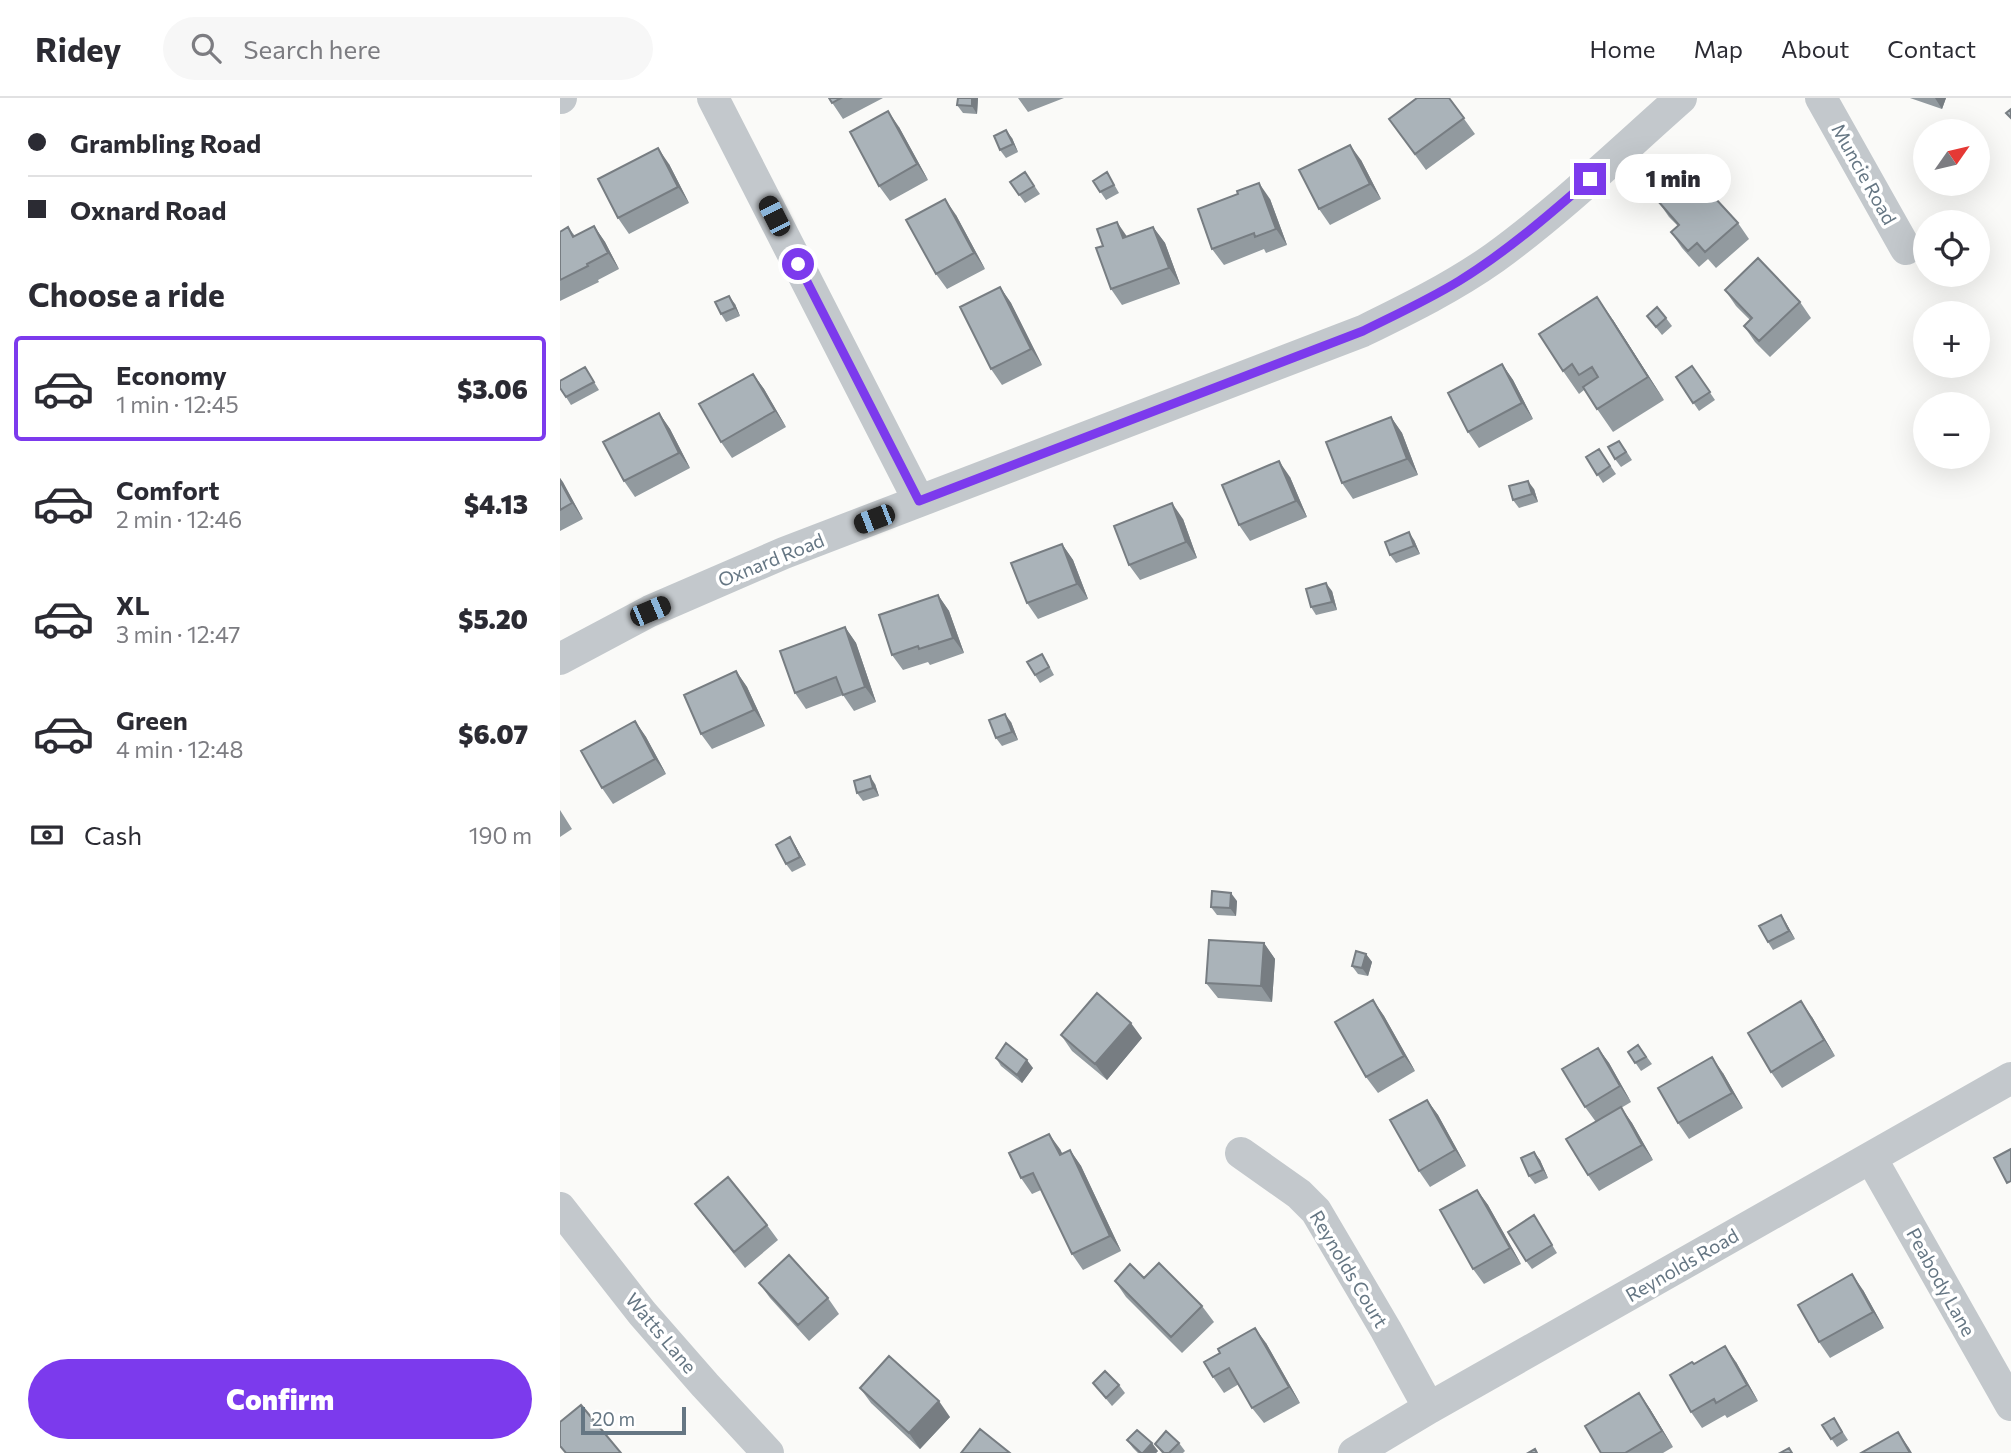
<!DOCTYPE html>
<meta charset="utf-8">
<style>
:root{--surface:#fff;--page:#f7f7f7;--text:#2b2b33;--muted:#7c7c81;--line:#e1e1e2;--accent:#7c3aed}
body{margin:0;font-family:Commissioner,sans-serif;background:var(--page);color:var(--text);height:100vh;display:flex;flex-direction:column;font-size:26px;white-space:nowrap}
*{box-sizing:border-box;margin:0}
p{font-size:23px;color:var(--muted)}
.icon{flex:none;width:38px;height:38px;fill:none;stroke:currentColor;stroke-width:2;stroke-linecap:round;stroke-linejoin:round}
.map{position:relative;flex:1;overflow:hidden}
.panel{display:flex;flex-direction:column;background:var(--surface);width:560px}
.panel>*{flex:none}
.hud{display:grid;align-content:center;height:154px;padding:0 28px;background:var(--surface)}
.needle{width:46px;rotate:56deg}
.buttons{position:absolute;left:1353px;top:21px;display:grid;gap:14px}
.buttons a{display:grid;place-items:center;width:77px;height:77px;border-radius:50%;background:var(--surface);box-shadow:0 7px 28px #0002;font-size:35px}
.scale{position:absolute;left:21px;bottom:18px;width:105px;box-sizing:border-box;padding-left:7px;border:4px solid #657683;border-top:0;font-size:19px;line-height:24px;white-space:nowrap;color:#657683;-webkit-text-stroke:5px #fff;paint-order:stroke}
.end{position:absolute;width:32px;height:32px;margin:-16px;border:9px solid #7c3aed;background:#fff;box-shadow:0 0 0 4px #fff}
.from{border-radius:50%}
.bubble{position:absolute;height:49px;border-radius:24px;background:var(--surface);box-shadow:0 7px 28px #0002;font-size:23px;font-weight:800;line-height:49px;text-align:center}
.car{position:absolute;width:21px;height:42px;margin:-21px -10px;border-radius:9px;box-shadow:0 0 5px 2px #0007;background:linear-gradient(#222 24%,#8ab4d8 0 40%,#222 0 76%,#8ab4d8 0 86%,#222 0)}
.hud b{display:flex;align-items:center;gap:24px;height:66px;font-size:26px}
.hud b+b{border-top:2px solid var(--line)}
.hud i{width:18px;height:18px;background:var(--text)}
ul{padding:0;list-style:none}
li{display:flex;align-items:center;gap:21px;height:105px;margin:0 14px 10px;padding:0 14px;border:4px solid transparent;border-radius:7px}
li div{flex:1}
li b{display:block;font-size:26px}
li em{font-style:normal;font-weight:800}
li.on{border-color:var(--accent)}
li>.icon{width:63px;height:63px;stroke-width:1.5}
h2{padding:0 28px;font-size:32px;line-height:84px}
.pay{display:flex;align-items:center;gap:18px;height:77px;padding:0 28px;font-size:26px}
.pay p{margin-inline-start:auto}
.action{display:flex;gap:14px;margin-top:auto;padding:14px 28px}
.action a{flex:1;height:80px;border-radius:42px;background:var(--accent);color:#fff;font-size:28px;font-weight:800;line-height:80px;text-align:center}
header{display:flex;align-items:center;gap:42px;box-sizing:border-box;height:98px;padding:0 35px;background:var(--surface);border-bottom:2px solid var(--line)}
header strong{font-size:33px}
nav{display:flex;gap:38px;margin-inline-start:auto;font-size:24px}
.search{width:490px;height:63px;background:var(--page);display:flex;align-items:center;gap:18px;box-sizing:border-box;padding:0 24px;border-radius:38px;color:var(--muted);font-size:26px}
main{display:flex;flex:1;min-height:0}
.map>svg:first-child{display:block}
</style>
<header>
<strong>Ridey</strong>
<div class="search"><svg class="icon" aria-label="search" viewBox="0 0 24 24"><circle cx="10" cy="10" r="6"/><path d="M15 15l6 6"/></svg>Search here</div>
<nav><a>Home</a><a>Map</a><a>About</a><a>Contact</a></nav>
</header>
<main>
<section class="panel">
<div class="hud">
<b><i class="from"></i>Grambling Road</b>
<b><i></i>Oxnard Road</b>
</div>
<h2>Choose a ride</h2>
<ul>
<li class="on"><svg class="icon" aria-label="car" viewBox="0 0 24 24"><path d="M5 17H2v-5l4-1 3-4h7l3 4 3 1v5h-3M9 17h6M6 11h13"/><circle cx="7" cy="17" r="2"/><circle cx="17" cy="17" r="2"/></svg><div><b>Economy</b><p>1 min · 12:45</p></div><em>$3.06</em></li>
<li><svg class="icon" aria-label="car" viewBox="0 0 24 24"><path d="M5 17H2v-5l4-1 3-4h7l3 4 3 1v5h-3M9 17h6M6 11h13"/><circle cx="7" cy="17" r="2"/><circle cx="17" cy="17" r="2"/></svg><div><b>Comfort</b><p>2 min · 12:46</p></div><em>$4.13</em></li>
<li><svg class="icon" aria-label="car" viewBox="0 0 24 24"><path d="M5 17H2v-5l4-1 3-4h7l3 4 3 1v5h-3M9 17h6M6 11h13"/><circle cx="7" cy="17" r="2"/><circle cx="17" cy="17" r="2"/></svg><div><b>XL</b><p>3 min · 12:47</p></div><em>$5.20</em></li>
<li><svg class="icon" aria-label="car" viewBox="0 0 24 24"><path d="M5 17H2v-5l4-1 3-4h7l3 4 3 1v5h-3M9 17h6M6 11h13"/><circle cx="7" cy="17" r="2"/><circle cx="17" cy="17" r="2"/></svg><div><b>Green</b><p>4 min · 12:48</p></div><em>$6.07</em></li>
</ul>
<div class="pay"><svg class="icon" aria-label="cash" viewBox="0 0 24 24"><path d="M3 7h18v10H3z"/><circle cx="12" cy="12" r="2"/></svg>Cash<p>190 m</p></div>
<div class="action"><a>Confirm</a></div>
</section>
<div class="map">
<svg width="1451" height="1355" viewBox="0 0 1451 1355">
<rect width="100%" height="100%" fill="#fafaf8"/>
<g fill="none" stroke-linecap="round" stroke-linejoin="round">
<path stroke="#c3c8cc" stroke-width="32" d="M0 0H1
M153 0 359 403
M1261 0 1346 151
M0 561 90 513 224 455 803 233C848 211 893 189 934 160 1000 112 1060 54 1121 0
M681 1055 739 1096 756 1113 826 1232 869 1310
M1311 1060 1451 1307
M0 1110 82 1215 145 1287 208 1355
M794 1355 869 1310 1451 980"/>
</g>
<path fill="#929a9f" d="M269 0H323L283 21Z
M398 0H418L417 16 403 15 397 7Z
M458 0H504L468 14Z
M889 0 915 36 866 72 829 21Z
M1350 0H1386L1382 11Z
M339 29 368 82 330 103 319 88Z
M452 40 458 54 446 60 440 52Z
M801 62 821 101 770 127 759 111Z
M109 66 129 105 69 136 58 120Z
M465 74 480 96 465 105 450 84Z
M547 74 559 95 546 102 533 83Z
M710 101 727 147 706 155 704 151 664 167 652 151Z
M1098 103 1178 125 1189 141 1156 170 1148 161 1139 169 1122 150 1111 134 1118 128 1109 119Z
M396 117 425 171 387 191 376 176Z
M34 128 45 144 59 171 38 182 39 184 0 203V134L8 129 15 138Z
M593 129 605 145 620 186 562 207 551 191 543 148Z
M440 189 451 205 482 267 442 287 431 271Z
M1165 192 1240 204 1251 220 1210 259 1195 244 1184 228 1190 222 1176 208Z
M175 206 180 218 166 224 161 216Z
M1087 218 1106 220 1112 228 1102 237Z
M1053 222 1104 302 1053 334 1024 292 1019 296 1003 273Z
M942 266 953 282 973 321 919 350 908 334Z
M1132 268 1155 302 1139 313 1116 279Z
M25 269 39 292 11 307 6 299Z
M193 276 204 291 226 329 172 360 161 344Z
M99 315 110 331 130 370 75 399 64 383Z
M831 319 842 335 858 377 793 401 782 385Z
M1039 351 1056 376 1043 385 1026 359Z
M1065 351 1072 362 1061 369 1055 361Z
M730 379 747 419 690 443 679 427Z
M0 380 23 421 0 433Z
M974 391 978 404 959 410 953 402Z
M623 421 637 460 580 482 569 467Z
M854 442 860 456 836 465 830 457Z
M502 446 513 462 528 501 478 521 467 505Z
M772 493 777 512 756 517 751 509Z
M378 497 389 513 404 555 370 567 368 564 343 572 332 557Z
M285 529 296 545 316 604 294 613 283 597 246 611 235 595Z
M487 564 494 577 480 585 475 577Z
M176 573 187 589 205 628 152 651 141 636Z
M75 623 86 639 106 676 53 706 42 690Z
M451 624 458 642 442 648 436 640Z
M315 686 319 698 303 703 297 695Z
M0 712 12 731 0 739Z
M235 747 246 767 232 774 226 766Z
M677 803 676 818 657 817 651 809Z
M1221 817 1226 825 1235 841 1213 852 1208 844Z
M704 845 715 861 712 904 658 900 646 885Z
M806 856 812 864 808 878 798 876 792 868Z
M813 902 824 918 855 973 818 995 806 979Z
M1252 919 1275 958 1222 990 1211 974Z
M501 937 582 940 547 982 512 953Z
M1078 947 1092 966 1081 973 1068 954Z
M1038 950 1049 965 1071 1004 1061 1010 1072 1025 1093 1062 1039 1093 1028 1077 1036 1024 1025 1009Z
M436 960 473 970 462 985 441 968Z
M1163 975 1183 1010 1129 1041 1118 1025Z
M867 1002 878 1017 906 1068 870 1089 859 1073Z
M500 1051 502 1056 510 1052 521 1068 561 1153 523 1172 512 1156 481 1092 472 1096 461 1080Z
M974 1054 980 1062 988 1080 975 1086 969 1078Z
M917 1092 928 1107 961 1166 924 1186 913 1171Z
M135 1106 207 1127 218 1142 185 1170 146 1121Z
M974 1117 997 1155 972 1171 966 1163Z
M584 1180 642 1208 654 1224 622 1255 566 1199 555 1183Z
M199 1185 268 1200 279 1216 249 1243 210 1200Z
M1303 1192 1324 1230 1270 1260 1259 1244Z
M706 1245 740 1305 704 1325 692 1310 679 1286 664 1295 653 1279Z
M1176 1264 1198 1303 1167 1320 1165 1317 1142 1330 1131 1314 1134 1266Z
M533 1285 559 1287 565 1295 552 1308Z
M300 1290 390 1319 360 1351 311 1305Z
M1079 1295 1090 1311 1113 1349 1103 1355H1041Z
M1274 1320 1288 1342 1277 1349 1262 1327Z
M567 1342 598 1353 596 1355H578L573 1350Z
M619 1345 625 1353 623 1355H602L595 1346Z"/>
<path fill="#777d82" d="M412 0H418L417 16 412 8Z
M1375 0H1386L1382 11Z
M328 13 339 29 368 82 357 66Z
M446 32 452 40 458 54 453 46Z
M790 47 801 62 821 101 810 86Z
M98 50 109 66 129 105 118 89Z
M699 85 710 101 727 147 716 131Z
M385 101 396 117 425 171 414 155Z
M557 124 568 140H563Z
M34 128 45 144 59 171 48 155Z
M593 129 605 145 620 186 609 170Z
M440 189 451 205 482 267 471 251Z
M169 198 175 206 180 218 175 210Z
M1037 199 1053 222 1104 302 1088 279Z
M942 266 953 282 973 321 962 305Z
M193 276 204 291 226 329 215 313Z
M99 315 110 331 130 370 119 355Z
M831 319 842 335 858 377 847 361Z
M719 363 730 379 747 419 736 403Z
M0 380 3 384 23 421 12 405 0 383Z
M968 383 974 391 978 404 972 396Z
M612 405 623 421 637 460 626 444Z
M849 434 854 442 860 456 854 448Z
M502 446 513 462 528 501 517 486Z
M766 485 772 493 777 512 772 504Z
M378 497 389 513 404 555 393 540Z
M285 529 296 545 316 604 305 589Z
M176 573 187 589 205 628 194 612Z
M445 616 451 624 458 642 452 634Z
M75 623 86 639 106 676 95 661Z
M310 678 315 686 319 698 313 690Z
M230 739 235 747 246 767 240 759Z
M671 795 677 803 676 818 670 810Z
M1221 817 1226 825 1235 841 1229 833Z
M704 845 715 861 712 904 701 888Z
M806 856 812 864 808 878 802 870Z
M813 902 824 918 855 973 844 958Z
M1241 903 1252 919 1275 958 1264 942Z
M571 925 582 940 547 982 535 966Z
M1038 950 1049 965 1071 1004 1060 988Z
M1152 959 1163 975 1183 1010 1172 995Z
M467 962 473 970 462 985 457 977Z
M867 1002 878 1017 906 1068 895 1052Z
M1061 1009 1072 1025 1093 1062 1082 1047Z
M489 1036 500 1051 511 1073 500 1057Z
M510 1052 521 1068 561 1153 550 1138Z
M974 1054 980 1062 988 1080 983 1072Z
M917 1092 928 1107 961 1166 950 1150Z
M1292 1176 1303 1192 1324 1230 1313 1214Z
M695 1230 706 1245 740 1305 729 1289Z
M1165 1248 1176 1264 1198 1303 1187 1287Z
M1079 1295 1090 1311 1113 1349 1102 1333Z
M379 1303 390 1319 360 1351 349 1335Z
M1338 1334 1349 1350 1352 1355H1350Z
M592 1345 598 1353 596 1355H583Z"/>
<path fill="#aab3b9" stroke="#777d82" stroke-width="2" d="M269 0H281L272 5Z
M398 0H412V8L397 7Z
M857 0H889L904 20 855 56 829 21Z
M1451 11V20L1446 15Z
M328 13 357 66 319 88 290 34Z
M446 32 453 46 440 52 434 38Z
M790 47 810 86 759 111 739 72Z
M98 50 118 89 58 120 38 81Z
M465 74 474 88 459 97 450 84Z
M547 74 554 87 540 94 533 83Z
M1131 74 1178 125 1145 154 1137 145 1128 153 1111 134 1119 127 1098 103Z
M699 85 716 131 695 139 694 135 652 151 638 111 678 96 677 93Z
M385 101 414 155 376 176 346 122Z
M557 124 563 140 593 129 609 170 551 191 536 150 543 148 537 131Z
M34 128 48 155 27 166 28 168 0 182V134L8 129 13 139Z
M1198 160 1240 204 1199 243 1184 228 1192 220 1165 192Z
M440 189 471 251 431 271 400 209Z
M169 198 175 210 161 216 155 204Z
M1037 199 1088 279 1037 311 1023 289 1038 279 1032 269 1019 277 1012 266 1003 273 979 236Z
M1097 209 1106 220 1096 229 1087 218Z
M942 266 962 305 908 334 888 295Z
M1132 268 1150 294 1133 305 1116 279Z
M25 269 34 284 6 299 0 290V283Z
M193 276 215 313 161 344 139 306Z
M99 315 119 355 64 383 43 344Z
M831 319 847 361 782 385 766 344Z
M1059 343 1066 354 1055 361 1048 349Z
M1039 351 1050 368 1037 377 1026 359Z
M719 363 736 403 679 427 662 387Z
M0 383 12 405 0 412Z
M968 383 972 396 953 402 949 388Z
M612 405 626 444 569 467 554 428Z
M849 434 854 448 830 457 825 444Z
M502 446 517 486 467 505 451 465Z
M766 485 772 504 751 509 746 491Z
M378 497 393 540 359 551 358 548 332 557 319 517Z
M285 529 305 589 283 597 276 579 235 595 220 553Z
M482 556 489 569 475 577 467 564Z
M176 573 194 612 141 636 124 597Z
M445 616 452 634 436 640 429 622Z
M75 623 95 661 42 690 21 653Z
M310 678 313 690 297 695 294 683Z
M230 739 240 759 226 766 216 747Z
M652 793 671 795 670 810 651 809Z
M1221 817 1229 833 1208 844 1199 828Z
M649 842 704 845 701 888 646 885Z
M796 853 806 856 802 870 792 868Z
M537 895 571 925 535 966 501 937Z
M813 902 844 958 806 979 775 924Z
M1241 903 1264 942 1211 974 1188 935Z
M446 945 467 962 457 977 436 960Z
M1078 947 1086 959 1075 965 1068 954Z
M1038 950 1060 988 1025 1009 1002 971Z
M1152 959 1172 995 1118 1025 1098 990Z
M867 1002 895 1052 859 1073 830 1022Z
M1061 1009 1082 1047 1028 1077 1006 1041Z
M489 1036 500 1057 510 1052 550 1138 512 1156 473 1075 461 1080 449 1055Z
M1451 1051V1083L1447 1085 1434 1060Z
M974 1054 983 1072 969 1078 961 1060Z
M168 1079 207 1127 174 1154 135 1106Z
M917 1092 950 1150 913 1171 880 1112Z
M974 1117 992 1147 966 1163 948 1134Z
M229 1157 268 1200 238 1227 199 1185Z
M599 1165 642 1208 611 1239 555 1183 570 1166 584 1180Z
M1292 1176 1313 1214 1259 1244 1238 1207Z
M695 1230 729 1289 692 1310 669 1270 653 1279 644 1264 660 1255 658 1251Z
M1165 1248 1187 1287 1156 1305 1154 1301 1131 1314 1110 1277 1132 1264 1134 1266Z
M329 1258 379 1303 349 1335 300 1290Z
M545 1273 559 1287 546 1300 533 1285Z
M1079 1295 1102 1333 1065 1355H1041L1025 1328Z
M21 1307 61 1355H6L0 1348V1324Z
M1274 1320 1282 1334 1271 1341 1262 1327Z
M420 1331 450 1355H401Z
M577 1332 592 1345 583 1355H581L567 1342Z
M606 1333 619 1345 609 1355H604L595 1346Z
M1338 1334 1350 1355H1301Z
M1229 1350 1232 1355H1220Z
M975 1351 977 1355H968Z"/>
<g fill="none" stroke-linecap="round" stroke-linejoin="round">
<path stroke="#7c3aed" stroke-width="9" d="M238 166 359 403 803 233C835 217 868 202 899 183 946 154 989 117 1030 81"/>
</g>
<g text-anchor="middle" stroke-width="7" stroke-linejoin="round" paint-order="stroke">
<g font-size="19" fill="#657683" stroke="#fff">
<text transform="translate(1304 76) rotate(61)" y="7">Muncie Road</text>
<text transform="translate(211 462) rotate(-22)" y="7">Oxnard Road</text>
<text transform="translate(1122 1167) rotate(-30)" y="7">Reynolds Road</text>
<text transform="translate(789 1171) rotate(59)" y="7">Reynolds Court</text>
<text transform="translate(1381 1184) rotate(61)" y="7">Peabody Lane</text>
<text transform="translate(101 1235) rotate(50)" y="7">Watts Lane</text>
</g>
</g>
</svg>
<div class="buttons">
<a><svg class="needle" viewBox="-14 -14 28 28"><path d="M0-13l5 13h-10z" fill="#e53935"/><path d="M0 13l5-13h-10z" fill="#7c7c81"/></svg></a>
<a><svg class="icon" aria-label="locate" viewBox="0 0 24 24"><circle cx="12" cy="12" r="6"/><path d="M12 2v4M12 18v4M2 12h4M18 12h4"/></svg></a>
<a>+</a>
<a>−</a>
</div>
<div class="scale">20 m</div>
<i class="end from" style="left:238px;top:166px"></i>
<i class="end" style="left:1030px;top:81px"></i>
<div class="bubble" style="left:1055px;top:56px;width:116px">1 min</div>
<i class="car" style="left:214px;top:118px;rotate:333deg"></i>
<i class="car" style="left:314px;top:421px;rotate:249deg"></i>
<i class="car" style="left:90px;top:513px;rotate:67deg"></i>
</div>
</main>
